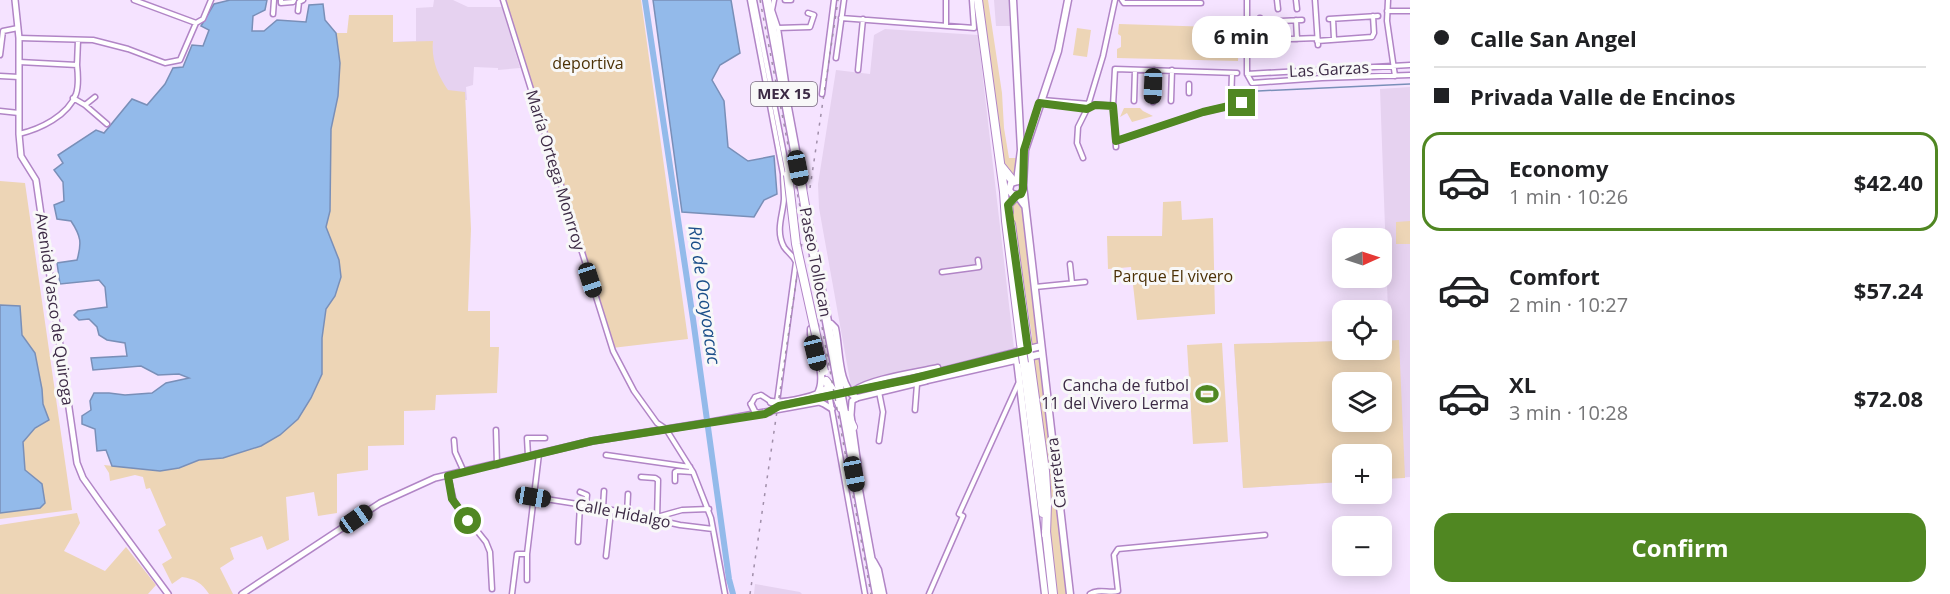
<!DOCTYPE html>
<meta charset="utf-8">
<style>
:root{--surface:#fff;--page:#f6f6f6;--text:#202124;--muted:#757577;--line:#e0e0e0;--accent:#508722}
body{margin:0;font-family:"Open Sans",sans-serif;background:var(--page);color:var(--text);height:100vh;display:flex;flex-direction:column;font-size:22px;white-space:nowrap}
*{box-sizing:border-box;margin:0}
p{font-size:20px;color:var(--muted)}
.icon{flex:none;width:33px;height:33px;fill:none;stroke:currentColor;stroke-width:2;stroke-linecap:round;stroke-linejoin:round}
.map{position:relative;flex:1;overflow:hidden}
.panel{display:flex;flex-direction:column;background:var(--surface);width:540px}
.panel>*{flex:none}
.banner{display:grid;align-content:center;height:132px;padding:0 24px;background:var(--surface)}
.needle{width:39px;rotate:87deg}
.fabs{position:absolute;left:1332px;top:228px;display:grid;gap:12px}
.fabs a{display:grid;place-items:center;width:60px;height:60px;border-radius:12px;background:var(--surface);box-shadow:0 3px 15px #0003;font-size:30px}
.end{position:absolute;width:27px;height:27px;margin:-14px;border:8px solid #508722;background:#fff;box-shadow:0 0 0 3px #fff}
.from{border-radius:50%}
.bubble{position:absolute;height:42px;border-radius:18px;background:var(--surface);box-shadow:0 3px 15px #0003;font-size:20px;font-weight:700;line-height:42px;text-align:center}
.car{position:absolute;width:18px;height:36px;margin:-18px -9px;border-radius:8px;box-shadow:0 0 4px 2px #0007;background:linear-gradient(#222 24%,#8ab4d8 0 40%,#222 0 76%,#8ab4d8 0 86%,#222 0)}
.banner b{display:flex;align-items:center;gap:21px;height:57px;font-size:22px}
.banner b+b{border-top:2px solid var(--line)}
.banner i{width:15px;height:15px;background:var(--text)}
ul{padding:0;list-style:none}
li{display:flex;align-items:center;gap:18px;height:99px;margin:0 12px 9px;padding:0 12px;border:3px solid transparent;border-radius:18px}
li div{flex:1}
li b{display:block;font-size:22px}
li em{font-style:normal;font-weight:700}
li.active{border-color:var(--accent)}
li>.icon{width:54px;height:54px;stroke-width:1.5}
.action{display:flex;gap:12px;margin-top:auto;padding:12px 24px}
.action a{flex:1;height:69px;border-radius:18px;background:var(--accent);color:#fff;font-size:24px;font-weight:700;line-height:69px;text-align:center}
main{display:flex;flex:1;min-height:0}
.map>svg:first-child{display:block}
</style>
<main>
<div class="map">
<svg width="1410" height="594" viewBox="0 0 1410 594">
<rect width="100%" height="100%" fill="#f5e3ff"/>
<path fill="#e6d2f0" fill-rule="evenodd" d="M434 0H453L468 7H504V14L520 68 498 70V68L474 67 473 85 466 87 467 100 362 97 393 15V42L416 41V8L433 7Z
M994 0H1010L1012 26H996Z
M885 29 978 35 1015 357 852 392 819 208 818 184 836 70 870 74 874 35Z
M1410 87V477L1382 479V454H1342V482L1243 488 1234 344 1342 341V350H1382V340L1389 338 1380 89ZM1342 382H1382V422H1342Z
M755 584 800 592 802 594H754Z"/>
<path fill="#edd5b6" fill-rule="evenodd" d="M504 0H641L688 339 612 348Z
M982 0H988L1002 93 1004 128 1009 158H1016L1017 173 1014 177 1003 169Z
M349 15H393V42L433 41C431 59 438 76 448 90L465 92 471 229 468 311H490V347H499L497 393 436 395 435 410 404 411V445L368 446V470L337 474V513L318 516 314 492 286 497 289 540 267 550 262 536 230 548 234 559 220 568 233 594H209C202 583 195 579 182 577L172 584 162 564 172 558 158 530 166 525 150 488 146 489 143 477 135 475 110 481 109 473 104 465 160 471 179 468 199 460 223 458 261 446 280 435 322 374V338L326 309 336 294 339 260 326 227 330 211 331 129 338 96 340 63 336 33H347Z
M1119 24 1214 27V34H1239L1238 61 1117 58V49L1121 47V36L1118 34Z
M1077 28 1091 30 1087 57 1073 55Z
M1124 108H1140L1143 111 1153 116 1132 122 1127 113 1120 117Z
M0 181 25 183 72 510 0 519Z
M1014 201 1026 209 1041 346 1028 349 1032 336 1020 256 1010 215V208Z
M1181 201 1182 220 1213 218 1215 314 1137 320 1131 267 1108 269 1107 236H1162L1163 202Z
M1410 221V244H1396V222Z
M1399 340 1405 478 1382 479V454H1342V482L1243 488 1234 344 1342 341V350H1382V341ZM1342 382H1382V422H1342Z
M1222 343 1228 442 1193 444 1187 345Z
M1040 358 1068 594H1055L1033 360Z
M77 513 80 523 64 551 105 571 126 547 156 585 148 594H0V525Z"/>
<path fill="#93baea" stroke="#798fb8" stroke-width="1.5" d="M230 0H267L265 10 253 16 252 31H264L277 20 306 22 309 5 323 4 325 20 336 33 340 63 338 96 331 129 330 211 326 227 339 260 341 277 335 296 326 309 322 338V374L311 398 298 419 280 435 261 446 223 458 199 460 179 468 160 471 112 466 106 450 97 451 95 429 82 424V416L91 410 90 401 94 393H109L125 395 152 393 166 383 189 378 179 374 158 375 141 366 93 370 91 358 127 356 125 343 107 340 99 335 97 327 89 319 79 320 74 315 78 311 107 307 105 287 99 280 60 284 57 263 77 260C82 243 81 236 71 221L57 219 54 205 64 201 63 182 54 170 63 163 58 155 96 130 104 133 132 99 147 105 165 84 173 68 183 67 192 45 203 46 209 30 201 26 214 4Z
M653 0H731L740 53 720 65 712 80 724 101 728 147 748 161 774 156 777 194 764 200 754 217 682 212Z
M0 305 20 306 22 335 35 353 42 389 43 404 49 420 35 428 23 442 25 470 42 484 45 503 40 508 0 513Z"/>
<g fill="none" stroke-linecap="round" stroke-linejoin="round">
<path stroke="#798fb8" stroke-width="1.5" d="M1258 91 1410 84"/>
<path stroke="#93baea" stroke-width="6" d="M645 0 693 319 729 579 733 594"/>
<g stroke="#b185c6" stroke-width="7">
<path id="minor" d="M134 0 196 23 203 19 211 0
M281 0V3L293 2 294 0
M503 0 613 351 634 391 657 423 666 429 693 472 711 518 725 594
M750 0 783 174C783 182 784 191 784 199 783 215 775 230 784 247 788 253 793 255 796 262L777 402
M754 0 788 175
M774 0 772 10 778 28 788 96
M785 0H791
M946 0V26
M1122 0 1124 3H1201
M1247 0V74L1252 83 1322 78 1410 75
M1277 0 1278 9
M1296 0 1297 9
M1315 0 1318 45
M1388 0 1387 21 1395 76
M298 11 299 2 303 0
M1387 11H1410
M273 14 274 0
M841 18 974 28 972 0
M1260 18 1263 40 1317 38
M1329 19 1378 16
M1333 19 1334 39
M1296 20 1297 39
M1261 22 1302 20
M778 28 810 27 814 15 808 13
M19 38 93 40 128 49 165 63 180 60 196 23
M1317 41 1372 37 1374 33 1373 16
M0 55 3 31 18 28
M836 58 844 0
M77 65 78 40
M858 70 863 19
M1247 74 1410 65
M0 76 19 77
M1189 84V93
M822 94 834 0
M73 98 85 105 107 124
M1042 100 1113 106
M1134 101 1135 70
M1171 101 1172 70
M1153 102 1154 70
M1040 103 1089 108
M85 105 95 97
M1231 105 1232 73
M0 111 19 113
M19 134C40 129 68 116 76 94 79 85 78 74 77 65L19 62
M1116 141 1203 112 1242 103
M1116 147 1113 106 1115 69 1237 73
M1083 158 1077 143 1078 127 1087 109 1103 56 1115 0
M1070 264 1072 283
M942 272 979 267 978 260
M1035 287 1085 282
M828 388 865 594
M854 390C870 378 917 372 938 367
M751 404 755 397 761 395 773 403
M915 410 917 384
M496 430 497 465
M454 440 455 452 464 472
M879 441 883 412 879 392
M606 455 690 467
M528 456 527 438H545
M448 476 454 502 486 542 490 552 492 589
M641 477 655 478 658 480 657 520
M675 481V472L677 471 692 472
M580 492 587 495 586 505
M533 497 603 508 680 525 713 529
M603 508 604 491
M627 514 628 494
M657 517 682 510 709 509
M578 542 580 505
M606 556 611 511
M527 580V554L539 454
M512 594 517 554H527
M929 594 963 516 959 514 1018 384
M1090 594C1099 588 1110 594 1118 591L1114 555 1118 549 1265 535"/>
</g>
<g stroke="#b185c6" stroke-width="8">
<path id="tertiary" d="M15 0 19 38V134L21 156 36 180 77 463 83 478 100 502 168 594
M751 404 755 412 761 414
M770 412 779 406
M711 422 819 402 824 404 832 409
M859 472 851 415 852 401 856 398 926 381
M242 594 380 503 435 478 592 441 704 423"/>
</g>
<g stroke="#b185c6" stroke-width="9">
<path id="secondary" d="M1013 0 1021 150 1017 181
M1068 0 1058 51 1025 150 1023 185 1070 594
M1018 181 1011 183 1009 190 1012 194 1017 195 1025 206
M831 324 835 328C840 350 837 384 856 398
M815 326 811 329V334C815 352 828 378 817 395
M1016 352 1045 594
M911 379 1041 346
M916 379 927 380 1042 354
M771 402C784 404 820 397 828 387
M873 561 878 570 883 594"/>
</g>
<g stroke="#b185c6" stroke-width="10">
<path id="trunk" d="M978 0 1004 192 1006 221 1021 344
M1001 166 1013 181
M1009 212 1008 205 1017 195
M1011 224 1045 471 1047 504 1046 535
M1024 363 1043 513
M826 381 837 397 841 408
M847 415 853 427
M1046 531 1053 594"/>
</g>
<g stroke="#b185c6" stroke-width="11">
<path id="motorway" d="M767 0 802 188
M811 240C835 357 855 476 877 594"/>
</g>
<use href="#minor" stroke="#fff" stroke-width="4"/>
<use href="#tertiary" stroke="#fff" stroke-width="5"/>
<use href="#secondary" stroke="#fff" stroke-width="6"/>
<use href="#trunk" stroke="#fff" stroke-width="8"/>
<use href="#motorway" stroke="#fff" stroke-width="8"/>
<path stroke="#a18faa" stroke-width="1.5" stroke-dasharray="3 6" stroke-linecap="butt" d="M760 0 800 207 871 594
M810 188 838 0
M750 594 802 242"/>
<g stroke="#b185c6" stroke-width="7" stroke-linecap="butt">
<path id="minor-bridge" d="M782 405 911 379"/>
</g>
<g stroke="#b185c6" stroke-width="10" stroke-linecap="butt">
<path id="trunk-bridge" d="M788 175 796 244 824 371
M802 188 811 240
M1021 344 1024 363"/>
</g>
<use href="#minor-bridge" stroke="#fff" stroke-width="4"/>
<use href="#trunk-bridge" stroke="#fff" stroke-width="8"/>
</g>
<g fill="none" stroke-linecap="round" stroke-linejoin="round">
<path stroke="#508722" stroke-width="8" d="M468 521 452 499 448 476 592 441 765 414 779 406 911 379 1028 350 1008 205 1017 195 1021 194 1023 189 1024 150 1039 103 1087 109 1095 105 1113 106 1116 141 1203 112 1242 103"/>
</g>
<defs>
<g id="stadium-bare" transform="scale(1.8)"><path d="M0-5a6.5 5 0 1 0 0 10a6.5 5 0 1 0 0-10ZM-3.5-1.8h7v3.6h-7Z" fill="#508722" stroke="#f8f8f8" stroke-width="2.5" paint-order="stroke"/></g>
</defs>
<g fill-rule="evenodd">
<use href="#stadium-bare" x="1207" y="394"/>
</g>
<g text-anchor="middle" stroke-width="6" stroke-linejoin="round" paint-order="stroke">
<rect fill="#f8f8f8" stroke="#74687b" stroke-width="1.5" x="751" y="82" width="66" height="24" rx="4.5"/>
<g font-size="15" font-weight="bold" fill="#3c2a45">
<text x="784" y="99">MEX 15</text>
</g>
<g font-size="16" fill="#4c3106" stroke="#f8f8f8">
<text x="588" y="69">deportiva</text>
<text x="1173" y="282">Parque El vivero</text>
</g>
<g font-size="16" fill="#3c2a45" stroke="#f8f8f8">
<text transform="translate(1329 69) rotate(-3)" y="6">Las Garzas</text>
<text transform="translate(556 170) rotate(73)" y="6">María Ortega Monrroy</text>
<text transform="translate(816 262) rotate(79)" y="6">Paseo Tollocan</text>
<text transform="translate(55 309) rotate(82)" y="6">Avenida Vasco de Quiroga</text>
<text transform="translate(1056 473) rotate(-97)" y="6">Carretera</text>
<text transform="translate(623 513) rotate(11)" y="6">Calle Hidalgo</text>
</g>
<g font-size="16" fill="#3c2a45" stroke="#f8f8f8" text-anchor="end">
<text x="1189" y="391">Cancha de futbol<tspan x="1189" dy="18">11 del Vivero Lerma</tspan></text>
</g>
<g font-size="18" font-style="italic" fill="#1a4e89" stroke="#f8f8f8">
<text transform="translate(704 295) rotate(82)" y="6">Rio de Ocoyoacac</text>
</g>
</g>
</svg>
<div class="fabs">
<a><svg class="needle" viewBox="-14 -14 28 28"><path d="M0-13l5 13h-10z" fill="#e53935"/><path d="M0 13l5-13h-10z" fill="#757577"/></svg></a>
<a><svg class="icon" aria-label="locate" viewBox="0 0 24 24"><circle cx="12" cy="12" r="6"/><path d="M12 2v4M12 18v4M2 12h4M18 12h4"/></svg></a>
<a><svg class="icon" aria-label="layers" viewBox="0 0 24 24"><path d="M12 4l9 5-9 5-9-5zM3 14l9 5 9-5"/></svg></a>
<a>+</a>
<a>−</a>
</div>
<i class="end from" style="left:468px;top:521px"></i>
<i class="end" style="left:1242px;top:103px"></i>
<div class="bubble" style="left:1192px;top:16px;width:99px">6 min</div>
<i class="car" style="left:1153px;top:86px;rotate:182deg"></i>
<i class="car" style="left:798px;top:168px;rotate:169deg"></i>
<i class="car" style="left:590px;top:280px;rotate:162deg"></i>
<i class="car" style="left:815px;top:353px;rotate:166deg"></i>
<i class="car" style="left:854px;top:474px;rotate:169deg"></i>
<i class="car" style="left:533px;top:497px;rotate:99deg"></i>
<i class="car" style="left:356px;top:519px;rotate:55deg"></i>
</div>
<section class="panel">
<div class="banner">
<b><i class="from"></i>Calle San Angel</b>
<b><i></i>Privada Valle de Encinos</b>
</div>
<ul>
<li class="active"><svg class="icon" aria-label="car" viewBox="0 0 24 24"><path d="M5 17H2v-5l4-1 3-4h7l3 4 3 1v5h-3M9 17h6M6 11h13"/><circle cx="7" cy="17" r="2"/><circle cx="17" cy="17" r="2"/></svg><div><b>Economy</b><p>1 min · 10:26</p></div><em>$42.40</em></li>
<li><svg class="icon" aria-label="car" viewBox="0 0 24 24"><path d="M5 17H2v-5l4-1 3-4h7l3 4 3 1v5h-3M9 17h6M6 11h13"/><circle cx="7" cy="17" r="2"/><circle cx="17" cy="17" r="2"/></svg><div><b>Comfort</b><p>2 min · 10:27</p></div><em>$57.24</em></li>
<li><svg class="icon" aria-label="car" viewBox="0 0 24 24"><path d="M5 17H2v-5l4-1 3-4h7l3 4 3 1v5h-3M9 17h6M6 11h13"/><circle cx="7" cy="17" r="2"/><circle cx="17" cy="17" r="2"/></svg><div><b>XL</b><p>3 min · 10:28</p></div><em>$72.08</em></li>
</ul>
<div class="action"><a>Confirm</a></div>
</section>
</main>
